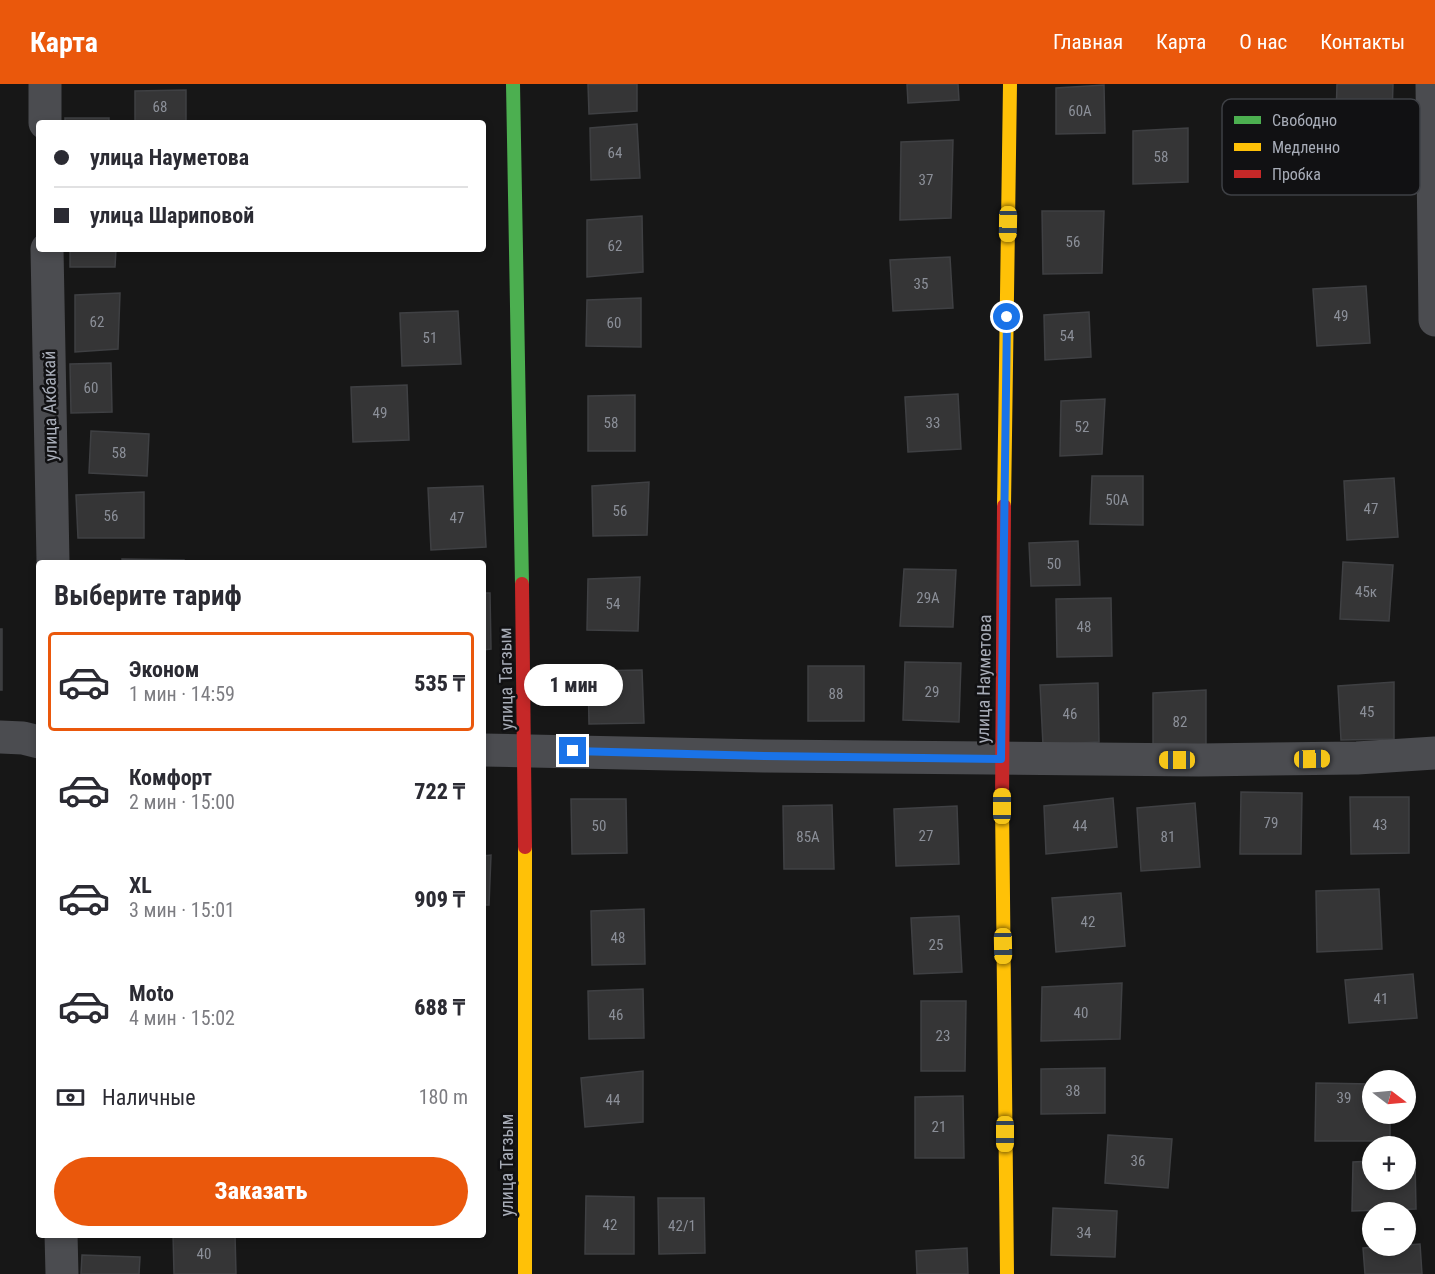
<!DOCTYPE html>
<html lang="ru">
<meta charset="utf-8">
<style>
:root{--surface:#fff;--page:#f7f7f7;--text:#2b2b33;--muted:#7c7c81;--line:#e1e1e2;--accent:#ea580c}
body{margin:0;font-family:"Roboto Condensed",sans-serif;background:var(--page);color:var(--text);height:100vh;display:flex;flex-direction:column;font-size:22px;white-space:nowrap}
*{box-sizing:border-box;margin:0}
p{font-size:20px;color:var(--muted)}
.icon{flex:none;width:33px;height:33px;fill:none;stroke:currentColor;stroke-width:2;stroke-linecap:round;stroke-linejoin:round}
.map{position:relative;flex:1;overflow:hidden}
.side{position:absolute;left:36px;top:476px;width:450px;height:678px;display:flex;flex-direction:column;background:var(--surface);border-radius:6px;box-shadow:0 3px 9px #0003}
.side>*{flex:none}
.guide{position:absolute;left:36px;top:36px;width:450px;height:132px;border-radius:6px;box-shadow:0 3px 9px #0003;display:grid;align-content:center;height:132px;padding:0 18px;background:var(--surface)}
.needle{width:39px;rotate:106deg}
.fabs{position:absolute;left:1362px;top:986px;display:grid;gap:12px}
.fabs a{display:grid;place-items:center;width:54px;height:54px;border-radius:50%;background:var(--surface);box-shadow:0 3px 9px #0003;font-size:30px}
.end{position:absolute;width:27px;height:27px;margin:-14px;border:8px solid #1a73e8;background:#fff;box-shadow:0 0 0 3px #fff}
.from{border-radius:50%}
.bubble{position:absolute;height:42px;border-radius:21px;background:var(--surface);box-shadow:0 3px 9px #0003;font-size:20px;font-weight:800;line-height:42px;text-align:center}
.car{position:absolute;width:18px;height:36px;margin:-18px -9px;border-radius:8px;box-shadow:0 0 4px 2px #0007;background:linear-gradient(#f5c518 24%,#345 0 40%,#f5c518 0 76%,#345 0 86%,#f5c518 0)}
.guide b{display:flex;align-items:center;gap:21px;height:57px;font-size:22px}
.guide b+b{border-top:2px solid var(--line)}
.guide i{width:15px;height:15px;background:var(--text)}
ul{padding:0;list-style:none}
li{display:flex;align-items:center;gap:18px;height:99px;margin:0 12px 9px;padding:0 6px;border:3px solid transparent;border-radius:6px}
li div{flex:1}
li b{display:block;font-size:22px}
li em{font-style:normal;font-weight:800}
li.active{border-color:var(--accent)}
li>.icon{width:54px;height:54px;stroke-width:1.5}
h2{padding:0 18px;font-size:27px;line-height:72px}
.pay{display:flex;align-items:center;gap:15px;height:66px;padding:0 18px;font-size:22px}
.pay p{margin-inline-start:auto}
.primary-button{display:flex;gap:12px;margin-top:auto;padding:12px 18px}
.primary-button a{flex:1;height:69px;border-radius:36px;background:var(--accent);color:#fff;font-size:24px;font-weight:800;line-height:69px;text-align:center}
header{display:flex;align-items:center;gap:36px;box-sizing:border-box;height:84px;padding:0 30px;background:var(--accent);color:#fff}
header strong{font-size:28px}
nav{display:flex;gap:33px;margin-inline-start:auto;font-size:21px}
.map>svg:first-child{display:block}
</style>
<header>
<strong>Карта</strong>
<nav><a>Главная</a><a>Карта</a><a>О нас</a><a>Контакты</a></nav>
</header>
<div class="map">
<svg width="1435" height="1190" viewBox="0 0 1435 1190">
<rect width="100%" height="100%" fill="#171717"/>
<path fill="#353536" stroke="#3f4043" stroke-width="1.5" d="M588 0H637V27L589 30Z
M907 0H958L959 16 908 19Z
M1337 0H1393L1391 65 1335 67Z
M1104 1 1105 49 1056 50V4Z
M186 6V39H135V7Z
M65 34H109V39H65Z
M637 40 640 94 591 96 590 44Z
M1188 44V98L1133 100V47Z
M953 56 951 134 900 136 901 58Z
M1042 127H1104L1102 189 1043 190Z
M642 132 643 188 587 193V136Z
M70 165H116L115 183H70Z
M950 173 953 224 893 227 890 176Z
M1366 202 1370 259 1317 262 1313 205Z
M120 209 118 265 75 268V211Z
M641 214V263L586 262 587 216Z
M458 227 461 280 402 282 400 229Z
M1089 228 1091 273 1045 276 1044 231Z
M111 279 112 328 71 329 70 280Z
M407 301 409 356 353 358 351 303Z
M958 310 961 365 908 368 905 313Z
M635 311V367H588V312Z
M1105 315 1102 370 1060 372 1061 317Z
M91 347 149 350 147 392 89 389Z
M1092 392H1143V441L1090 440Z
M1394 394 1398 453 1347 456 1344 397Z
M649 398 647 451 593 452 592 402Z
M483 402 486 463 431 466 428 404Z
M144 408V454H78L76 411Z
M1078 457 1080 501 1031 502 1029 459Z
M122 475 184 476V478H122Z
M1343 478 1393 481 1389 537 1340 535Z
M904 485 956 486 953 543 900 542Z
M640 493 638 547 587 546 588 495Z
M483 509H490L491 565 483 566Z
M1111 514 1112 572 1057 573 1056 515Z
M0 545H2V606H0Z
M905 578 961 579 959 638 903 636Z
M808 582H864V637H808Z
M642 586 644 639 589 640 588 587Z
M1394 598V655L1341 656 1338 602Z
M1098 599 1099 658 1043 661 1040 601Z
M1206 606V666L1153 668V609Z
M1241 708 1302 709 1301 770H1240Z
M1350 713H1409V769L1351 770Z
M1113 714 1117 763 1046 770 1044 722Z
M571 715H626L627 769 572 770Z
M1195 719 1200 783 1141 787 1137 724Z
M832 721 834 785H784L783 722Z
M957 722 959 780 896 782 894 725Z
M491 771 489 821H483V772Z
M1379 805 1382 865 1317 868 1316 807Z
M1121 809 1125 862 1056 868 1052 814Z
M644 825 645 880 592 881 591 827Z
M959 832 962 888 914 890 911 834Z
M1413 890 1417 934 1349 939 1345 896Z
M1122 899 1120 955 1041 957 1042 903Z
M643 905 644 954 589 955 588 907Z
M921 917H966L965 987H921Z
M1105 984V1029L1041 1030V985Z
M643 987V1038L585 1043 581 994Z
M1316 999 1372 1000V1029H1390V1057H1315Z
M963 1012 964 1074H915V1013Z
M1108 1051 1172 1055 1168 1104 1105 1099Z
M1406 1076H1415L1416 1125 1352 1127 1353 1078 1372 1077V1095H1406Z
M586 1112 634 1113V1170H585Z
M658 1114H704L705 1169 659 1170Z
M1053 1124 1117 1127 1115 1173 1051 1171Z
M173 1150H235L236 1190H174Z
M1420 1160 1422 1190H1365L1363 1164Z
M967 1164 968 1190H917L916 1167Z
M82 1171 140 1173 139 1190H81Z"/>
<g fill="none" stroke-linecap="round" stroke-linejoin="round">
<path stroke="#4b4c50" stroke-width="33" d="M45 0V39
M1432 0 1435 236
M47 165 53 478
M0 653 23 654 39 658
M483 666 764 672 1199 676 1357 674 1435 669
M61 1150 62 1190"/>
<path stroke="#4caf50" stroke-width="14" d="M513 0 522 500"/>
<path stroke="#ffc107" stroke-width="14" d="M1004 422 1010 0
M1002 719 1007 1190
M525 763V1190"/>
<path stroke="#c62828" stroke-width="14" d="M522 500 525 763
M1002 719 1004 422"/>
</g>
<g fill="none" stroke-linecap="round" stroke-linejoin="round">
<path stroke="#1a73e8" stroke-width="8" d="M573 667 764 672 1001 675 1007 233"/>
</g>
<g text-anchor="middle" stroke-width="5" stroke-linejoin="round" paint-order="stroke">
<g font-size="15" fill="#8b8f98">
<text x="160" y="28">68</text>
<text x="1080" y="32">60А</text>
<text x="615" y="74">64</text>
<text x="1161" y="78">58</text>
<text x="926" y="101">37</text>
<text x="1073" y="163">56</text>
<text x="615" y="167">62</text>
<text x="921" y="205">35</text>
<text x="1341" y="237">49</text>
<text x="97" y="243">62</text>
<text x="614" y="244">60</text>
<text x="1067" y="257">54</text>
<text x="430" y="259">51</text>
<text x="91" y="309">60</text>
<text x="380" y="334">49</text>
<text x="611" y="344">58</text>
<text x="933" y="344">33</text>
<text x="1082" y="348">52</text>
<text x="119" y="374">58</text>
<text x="1117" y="421">50А</text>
<text x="1371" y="430">47</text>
<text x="620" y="432">56</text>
<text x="111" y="437">56</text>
<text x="457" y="439">47</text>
<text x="1054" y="485">50</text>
<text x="1366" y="513">45к</text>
<text x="928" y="519">29А</text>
<text x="613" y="525">54</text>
<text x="1084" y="548">48</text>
<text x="932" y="613">29</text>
<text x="836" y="615">88</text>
<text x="1367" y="633">45</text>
<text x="1070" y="635">46</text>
<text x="1180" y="643">82</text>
<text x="1271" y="744">79</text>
<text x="1380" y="746">43</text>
<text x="599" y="747">50</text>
<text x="1080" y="747">44</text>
<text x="926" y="757">27</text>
<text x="808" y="758">85А</text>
<text x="1168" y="758">81</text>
<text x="1088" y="843">42</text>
<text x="618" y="859">48</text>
<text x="936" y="866">25</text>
<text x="1381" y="920">41</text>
<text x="1081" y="934">40</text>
<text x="616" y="936">46</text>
<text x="943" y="957">23</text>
<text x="1073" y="1012">38</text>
<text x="1344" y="1019">39</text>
<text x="613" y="1021">44</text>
<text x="939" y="1048">21</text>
<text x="1138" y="1082">36</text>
<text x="610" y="1146">42</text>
<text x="682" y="1147">42/1</text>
<text x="1084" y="1154">34</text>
<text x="204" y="1175">40</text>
</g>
<g font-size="18" fill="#a8adb8" stroke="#111113">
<text transform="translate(50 322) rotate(-91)" y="6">улица Акбакай</text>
<text transform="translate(506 595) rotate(-91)" y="6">улица Тагзым</text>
<text transform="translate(984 595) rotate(-89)" y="6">улица Науметова</text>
<text transform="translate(507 1081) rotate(-90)" y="6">улица Тагзым</text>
</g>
</g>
<rect x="1222" y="15" width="198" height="96" rx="9" fill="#111113" stroke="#3e4045" stroke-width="1.5"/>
<rect x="1234" y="32" width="27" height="8" fill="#4caf50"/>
<rect x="1234" y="59" width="27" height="8" fill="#ffc107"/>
<rect x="1234" y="86" width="27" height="8" fill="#c62828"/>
<g font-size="16" fill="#a8adb8">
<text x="1272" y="42">Свободно</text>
<text x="1272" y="69">Медленно</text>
<text x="1272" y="96">Пробка</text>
</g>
</svg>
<div class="fabs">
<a><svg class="needle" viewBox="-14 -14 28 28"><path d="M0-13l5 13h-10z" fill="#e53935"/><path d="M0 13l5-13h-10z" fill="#7c7c81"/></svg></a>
<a>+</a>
<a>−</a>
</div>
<i class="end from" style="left:1007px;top:233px"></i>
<i class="end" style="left:573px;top:667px"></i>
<div class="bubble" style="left:524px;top:580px;width:99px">1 мин</div>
<i class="car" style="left:1008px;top:140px;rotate:181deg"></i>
<i class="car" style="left:1312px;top:675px;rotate:89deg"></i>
<i class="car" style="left:1177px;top:676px;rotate:270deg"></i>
<i class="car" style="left:1002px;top:722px;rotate:0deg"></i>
<i class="car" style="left:1003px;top:862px;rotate:179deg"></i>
<i class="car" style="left:1005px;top:1050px;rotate:180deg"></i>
<div class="guide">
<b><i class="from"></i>улица Науметова</b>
<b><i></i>улица Шариповой</b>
</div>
<section class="side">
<h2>Выберите тариф</h2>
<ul>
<li class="active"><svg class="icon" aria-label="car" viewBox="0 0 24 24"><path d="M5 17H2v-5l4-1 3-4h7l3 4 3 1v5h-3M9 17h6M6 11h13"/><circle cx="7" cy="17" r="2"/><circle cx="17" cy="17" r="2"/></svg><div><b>Эконом</b><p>1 мин · 14:59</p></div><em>535 ₸</em></li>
<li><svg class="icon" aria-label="car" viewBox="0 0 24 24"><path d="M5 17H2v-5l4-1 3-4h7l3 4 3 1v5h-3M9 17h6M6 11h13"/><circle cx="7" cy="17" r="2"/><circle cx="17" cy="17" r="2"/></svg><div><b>Комфорт</b><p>2 мин · 15:00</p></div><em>722 ₸</em></li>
<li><svg class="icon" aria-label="car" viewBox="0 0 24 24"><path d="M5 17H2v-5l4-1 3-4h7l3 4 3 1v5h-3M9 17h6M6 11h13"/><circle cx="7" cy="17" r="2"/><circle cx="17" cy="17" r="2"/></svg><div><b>XL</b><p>3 мин · 15:01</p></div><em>909 ₸</em></li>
<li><svg class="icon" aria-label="car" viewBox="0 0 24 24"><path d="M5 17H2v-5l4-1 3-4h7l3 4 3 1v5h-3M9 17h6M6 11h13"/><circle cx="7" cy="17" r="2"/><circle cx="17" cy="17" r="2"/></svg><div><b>Moto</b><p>4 мин · 15:02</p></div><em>688 ₸</em></li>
</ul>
<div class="pay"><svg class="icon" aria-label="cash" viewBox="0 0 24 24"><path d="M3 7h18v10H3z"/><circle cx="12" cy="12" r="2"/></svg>Наличные<p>180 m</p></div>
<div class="primary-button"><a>Заказать</a></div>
</section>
</div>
